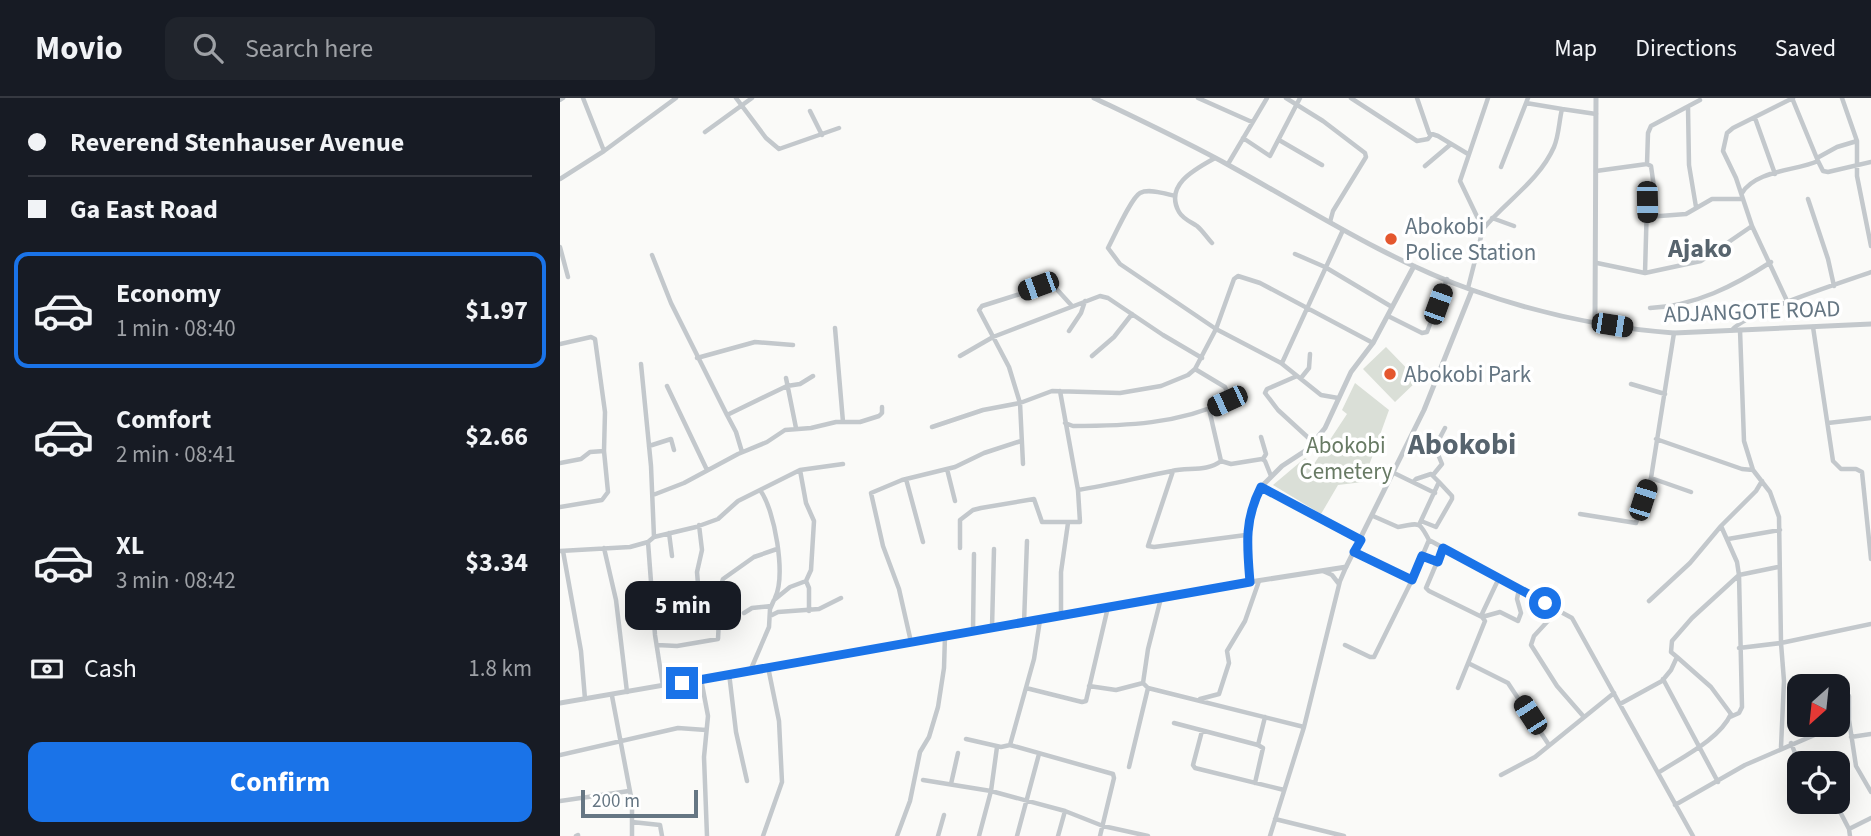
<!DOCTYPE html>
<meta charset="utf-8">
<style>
:root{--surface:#171b24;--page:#20242c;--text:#f1f3f6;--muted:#9ea1a6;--line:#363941;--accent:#1a73e8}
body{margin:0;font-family:"Source Sans 3",sans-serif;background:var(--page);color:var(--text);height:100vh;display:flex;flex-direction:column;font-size:26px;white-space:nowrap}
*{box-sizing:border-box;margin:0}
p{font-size:23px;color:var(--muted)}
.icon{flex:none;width:38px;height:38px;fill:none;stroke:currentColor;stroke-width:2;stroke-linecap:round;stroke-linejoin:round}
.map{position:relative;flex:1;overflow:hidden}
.side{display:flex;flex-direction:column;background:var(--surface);width:560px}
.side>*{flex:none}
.banner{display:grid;align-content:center;height:154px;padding:0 28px;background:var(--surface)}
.needle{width:46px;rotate:207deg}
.controls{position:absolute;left:1227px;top:576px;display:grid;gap:14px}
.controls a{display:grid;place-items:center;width:63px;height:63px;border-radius:14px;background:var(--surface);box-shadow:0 7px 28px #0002;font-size:35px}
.scale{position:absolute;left:21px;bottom:18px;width:117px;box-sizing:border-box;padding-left:7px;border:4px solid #657683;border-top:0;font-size:19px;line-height:24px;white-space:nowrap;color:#657683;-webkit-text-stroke:5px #fff;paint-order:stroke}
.end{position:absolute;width:32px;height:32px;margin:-16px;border:9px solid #1a73e8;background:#fff;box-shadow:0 0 0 4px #fff}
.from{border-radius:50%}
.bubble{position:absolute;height:49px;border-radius:14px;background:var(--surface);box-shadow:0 7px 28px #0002;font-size:23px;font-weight:700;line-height:49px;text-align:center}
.car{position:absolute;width:21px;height:42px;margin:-21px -10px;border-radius:9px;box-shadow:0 0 5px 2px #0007;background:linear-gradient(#222 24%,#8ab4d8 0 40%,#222 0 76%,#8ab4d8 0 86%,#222 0)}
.banner b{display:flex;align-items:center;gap:24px;height:66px;font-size:26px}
.banner b+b{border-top:2px solid var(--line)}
.banner i{width:18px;height:18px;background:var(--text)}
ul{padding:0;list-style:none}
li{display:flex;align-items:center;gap:21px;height:116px;margin:0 14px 10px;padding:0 14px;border:4px solid transparent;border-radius:14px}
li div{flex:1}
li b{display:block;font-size:26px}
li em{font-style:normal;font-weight:700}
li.current{border-color:var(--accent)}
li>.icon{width:63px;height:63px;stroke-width:1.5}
.pay{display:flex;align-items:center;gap:18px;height:77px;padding:0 28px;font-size:26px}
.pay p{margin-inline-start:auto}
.cta{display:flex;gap:14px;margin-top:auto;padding:14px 28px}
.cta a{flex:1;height:80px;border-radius:14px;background:var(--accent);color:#fff;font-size:28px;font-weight:700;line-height:80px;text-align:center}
header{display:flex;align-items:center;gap:42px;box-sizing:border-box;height:98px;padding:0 35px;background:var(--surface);border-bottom:2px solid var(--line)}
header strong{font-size:33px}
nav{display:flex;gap:38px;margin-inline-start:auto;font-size:24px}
.search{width:490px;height:63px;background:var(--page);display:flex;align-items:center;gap:18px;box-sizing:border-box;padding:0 24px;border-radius:14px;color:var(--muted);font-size:26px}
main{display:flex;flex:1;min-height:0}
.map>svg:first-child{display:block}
</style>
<header>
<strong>Movio</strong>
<div class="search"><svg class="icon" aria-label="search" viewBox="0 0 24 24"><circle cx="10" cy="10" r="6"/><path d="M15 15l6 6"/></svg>Search here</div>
<nav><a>Map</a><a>Directions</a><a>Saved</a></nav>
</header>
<main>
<section class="side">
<div class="banner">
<b><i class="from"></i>Reverend Stenhauser Avenue</b>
<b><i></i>Ga East Road</b>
</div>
<ul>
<li class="current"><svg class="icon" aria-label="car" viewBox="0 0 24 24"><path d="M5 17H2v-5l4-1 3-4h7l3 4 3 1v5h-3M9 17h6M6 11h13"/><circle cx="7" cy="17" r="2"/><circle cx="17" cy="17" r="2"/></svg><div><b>Economy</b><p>1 min · 08:40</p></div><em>$1.97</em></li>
<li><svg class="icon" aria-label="car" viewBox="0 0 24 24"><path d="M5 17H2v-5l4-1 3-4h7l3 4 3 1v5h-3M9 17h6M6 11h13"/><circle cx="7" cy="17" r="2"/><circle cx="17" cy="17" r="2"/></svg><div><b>Comfort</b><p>2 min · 08:41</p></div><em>$2.66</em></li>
<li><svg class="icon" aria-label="car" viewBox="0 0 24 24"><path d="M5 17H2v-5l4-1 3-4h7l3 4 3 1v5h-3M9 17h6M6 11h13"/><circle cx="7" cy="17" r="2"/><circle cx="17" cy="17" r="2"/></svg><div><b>XL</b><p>3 min · 08:42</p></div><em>$3.34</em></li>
</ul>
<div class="pay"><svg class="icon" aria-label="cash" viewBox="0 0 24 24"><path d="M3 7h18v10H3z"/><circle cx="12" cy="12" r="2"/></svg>Cash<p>1.8 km</p></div>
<div class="cta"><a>Confirm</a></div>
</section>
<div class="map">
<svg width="1311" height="738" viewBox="0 0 1311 738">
<rect width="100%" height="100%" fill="#fafaf8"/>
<path fill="#dadfd7" d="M826 249 858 282 835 304 803 271Z
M795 285 829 312 803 384 778 387 761 416 713 387 745 360 754 366 787 316 782 312Z"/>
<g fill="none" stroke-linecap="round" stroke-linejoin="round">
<path stroke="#c3c8cc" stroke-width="4.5" d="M23 0 44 53
M176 0 206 40 219 51 279 30
M638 0 692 24
M726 0 763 23 805 55 806 59 773 113 770 124
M791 0 857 43 868 41 871 37
M857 0 869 35 878 38 908 56
M1282 0 1297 43V78L1311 148
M0 2 3 0
M966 5 1002 11
M1128 9 1129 67 1136 109
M250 13 262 37
M1195 20 1215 76
M145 34 192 0
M683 40 710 58 740 0
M719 42 762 67
M1257 60 1277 49 1297 43
M1258 63 1263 73 1268 74 1311 64
M668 66 707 0
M865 68 891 46
M941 69 968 0
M1036 73 1087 66 1088 35 1091 28 1140 2
M0 81 44 53 116 0
M1182 95C1196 72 1236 73 1258 63L1232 0
M615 98C606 96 589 90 580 95 571 100 554 139 548 150L560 166 656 231 721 265 761 297 778 300
M1248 101 1268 161 1274 188
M1087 119 1126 116 1152 101H1183
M932 120 954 128
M923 131C946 103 979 83 994 49 999 37 999 23 1002 11L1036 16
M652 145C647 140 643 133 637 128 631 124 623 121 619 114 604 87 635 71 655 60
M0 149 8 179
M735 156 765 169
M92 157 111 205 167 317
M1037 165 1085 175 1141 163 1192 128
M765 169 832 209
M1085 175 1087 104 1088 97 1094 89 1091 68 1087 66
M908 190 923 131 900 83 928 0
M1228 205 1192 128 1176 80 1163 53 1167 35 1173 30 1233 0
M1090 210C1135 208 1174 188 1211 164
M828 218 862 235 867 234 887 181
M1253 229 1273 363 1281 371H1296L1302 374 1311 461
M275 230 283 324
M1172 232C1185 215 1286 183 1311 174
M509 233 521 215 525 203
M0 246 31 239 35 241 45 314 44 353 48 394 42 402 0 409
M400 258 433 239 540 198 548 200 603 237 642 260
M532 258 554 239 572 216
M137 260 195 244 233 247
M722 265 783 132
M81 266 91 368 94 439
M737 278 707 291 705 295 718 312 754 345
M226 280 236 330
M741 280 749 270 750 256
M1071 286 1105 296
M107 288 147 372
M649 311 661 363
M505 325 513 328C565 328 619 326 667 303L669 299 665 289 635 271
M1268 325 1311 320
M372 329 423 312 460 305 492 293 560 295 601 288 628 277 635 271 656 231 674 181 678 178 700 185 813 245
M701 339 706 356 703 361
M1096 341 1182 371 1193 372
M89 348 111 341 114 352
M182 354 176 334 167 317 227 288 240 286 253 278
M0 365 21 361 30 354 44 353
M463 366 460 305 449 269 419 212 422 208 492 186 512 208
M387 371 395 403
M613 373 588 448 594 449 686 437
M834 375 875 395
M873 377 882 366 875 349 885 330
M1091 380 1131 394
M346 381 363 444
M853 384 856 381 871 376 879 384 859 427
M701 389 800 441
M200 392C215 412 226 477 215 500
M518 392C550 387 580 379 612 373 628 369 647 374 661 363L671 366 702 361 705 363 711 378
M93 397 124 385 178 356 207 344 225 332 251 330 276 324H300L319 318 322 315V309
M1020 416 1076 425 1091 380 1114 235
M813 418 838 429C859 426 858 421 869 442L1012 520 1133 738
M861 423 876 429 892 401V398L879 384
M1161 428 1177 464 1179 477 1182 609 1179 615 1170 619
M109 435 112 458
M1168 441 1220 432
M88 444 95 537 103 588
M44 450 56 502 67 594
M400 450V422L413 412 421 410 474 401 482 424H520L518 392 500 293
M883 450 866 490 869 493 922 519 940 514 958 523 961 515 957 501 959 491
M0 453 70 449 88 444 94 439 136 429 158 421 178 403 240 372 283 366
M3 453 21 553 25 601
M794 454 852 482 869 442
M862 458 878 464
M763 473 772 477 779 486
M246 483 249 490V513
M139 498 137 474 142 452 139 427
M157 498 163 481 194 459 217 451
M1089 503 1130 465 1161 428 1196 393 1202 383
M93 506C113 499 134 498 154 496L160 501 158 541 117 548 97 547
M998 512 974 538 971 547 997 588 1024 619
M184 515 192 510 211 508
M210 518 218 514 259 511 281 500
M501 518V474L508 425
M921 518 939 480
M464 525 467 443
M432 530 434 451
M413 533 414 456
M351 544 339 491 323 448 311 395 342 382 395 369 424 355 461 343
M785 547 810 559H814L852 482
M1179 550 1221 545 1219 419 1210 394 1193 372 1184 343 1180 232
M910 566 948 585 989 647
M191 571 209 529 210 511 214 502 230 489 246 483 251 472 254 423 246 405 240 372
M169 575 176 634 187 683
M141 581 148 618 144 659 147 738
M1103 581 1158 684
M529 588 556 592 583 585
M466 590 522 604 526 603 548 509
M588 590 744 629
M898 590 925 523 922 519
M659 596 669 565 667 553 685 523 699 483
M52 598 72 704V738
M640 601 659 596
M1060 606 1102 583 1111 572 1117 559 1111 554 1112 543 1132 520 1179 477 1218 469
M1289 622V598
M614 625 698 647
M642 633 633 667 635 670 724 692
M1291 639 1311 636
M406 641 441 649 450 647 474 561 480 522
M1231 645 1239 665
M450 647 553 676 554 680 540 738
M1221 649 1224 583 1221 545 1311 526
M0 657 118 630 146 632
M569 669 588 590 583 585 588 551 601 500
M1098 675C1122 659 1159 642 1171 616L1151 589 1117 559
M941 677 975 659 1054 595
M363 682 431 693 505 713 543 728 588 738
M695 685 703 650 698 647 705 619
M391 686 398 655
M0 703 69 693
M1275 704 1289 731
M1115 707 1185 667 1289 622 1296 668 1311 694
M715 721 784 738
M72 724 100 727 102 738
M16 738 18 737
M203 738 222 684 219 623 208 569
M337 738 350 703 360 654 369 639 378 609 384 570 385 538
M378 738 384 717
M419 738 431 693 437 649
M457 738 479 656
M498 738 505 713
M710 738 744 629 780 483 786 469
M1290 738 1289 731 1311 720"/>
<path stroke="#c3c8cc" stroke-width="5" d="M534 0C580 22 627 44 672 69 750 112 827 162 912 192 977 215 1046 230 1114 235L1311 226
M1035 224 1036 0
M690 484 686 440 694 403 701 389 722 368 748 351 765 330 791 274 813 245 854 168
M0 605 464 525 690 484 786 469 864 312 912 192"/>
</g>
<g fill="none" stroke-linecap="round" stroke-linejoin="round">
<path stroke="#1a73e8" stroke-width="9" d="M122 585 690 484C687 448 684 422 701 389L801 442 794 454 852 482 862 458 878 464 883 450 985 505"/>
</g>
<g fill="#e4572e" stroke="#fff" stroke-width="2.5">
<circle cx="831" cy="141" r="7"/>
<circle cx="830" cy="276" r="7"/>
</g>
<g text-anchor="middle" stroke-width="7" stroke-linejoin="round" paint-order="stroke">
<g font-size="23" fill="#657683" stroke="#fff" text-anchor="start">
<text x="845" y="136">Abokobi<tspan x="845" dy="26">Police Station</tspan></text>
<text x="844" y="284">Abokobi Park</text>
</g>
<g font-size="23" fill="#657683" stroke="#fff">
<text transform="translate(1192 213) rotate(-2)" y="8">ADJANGOTE ROAD</text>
</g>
<g font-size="23" fill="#687a64" stroke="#fff">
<text x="786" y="355">Abokobi<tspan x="786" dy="26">Cemetery</tspan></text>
</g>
<g font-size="26" font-weight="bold" fill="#57646e" stroke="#fff">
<text x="1140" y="159">Ajako</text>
</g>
<g font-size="30" font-weight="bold" fill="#57646e" stroke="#fff">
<text x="902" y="356">Abokobi</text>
</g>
</g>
</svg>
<div class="controls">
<a><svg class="needle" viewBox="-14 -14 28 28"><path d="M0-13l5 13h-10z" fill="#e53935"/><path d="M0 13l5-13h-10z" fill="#9ea1a6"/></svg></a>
<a><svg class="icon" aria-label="locate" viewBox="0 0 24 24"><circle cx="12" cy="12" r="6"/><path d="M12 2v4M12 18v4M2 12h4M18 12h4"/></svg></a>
</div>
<div class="scale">200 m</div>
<i class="end from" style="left:985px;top:505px"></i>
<i class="end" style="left:122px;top:585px"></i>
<div class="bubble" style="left:65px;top:483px;width:116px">5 min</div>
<i class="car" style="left:1087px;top:104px;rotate:179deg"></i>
<i class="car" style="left:478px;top:188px;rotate:250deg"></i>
<i class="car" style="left:878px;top:206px;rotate:20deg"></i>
<i class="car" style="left:1052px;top:227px;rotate:99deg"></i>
<i class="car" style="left:667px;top:303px;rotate:245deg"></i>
<i class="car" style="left:1083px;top:402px;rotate:18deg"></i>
<i class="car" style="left:970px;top:617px;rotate:327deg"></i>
</div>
</main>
